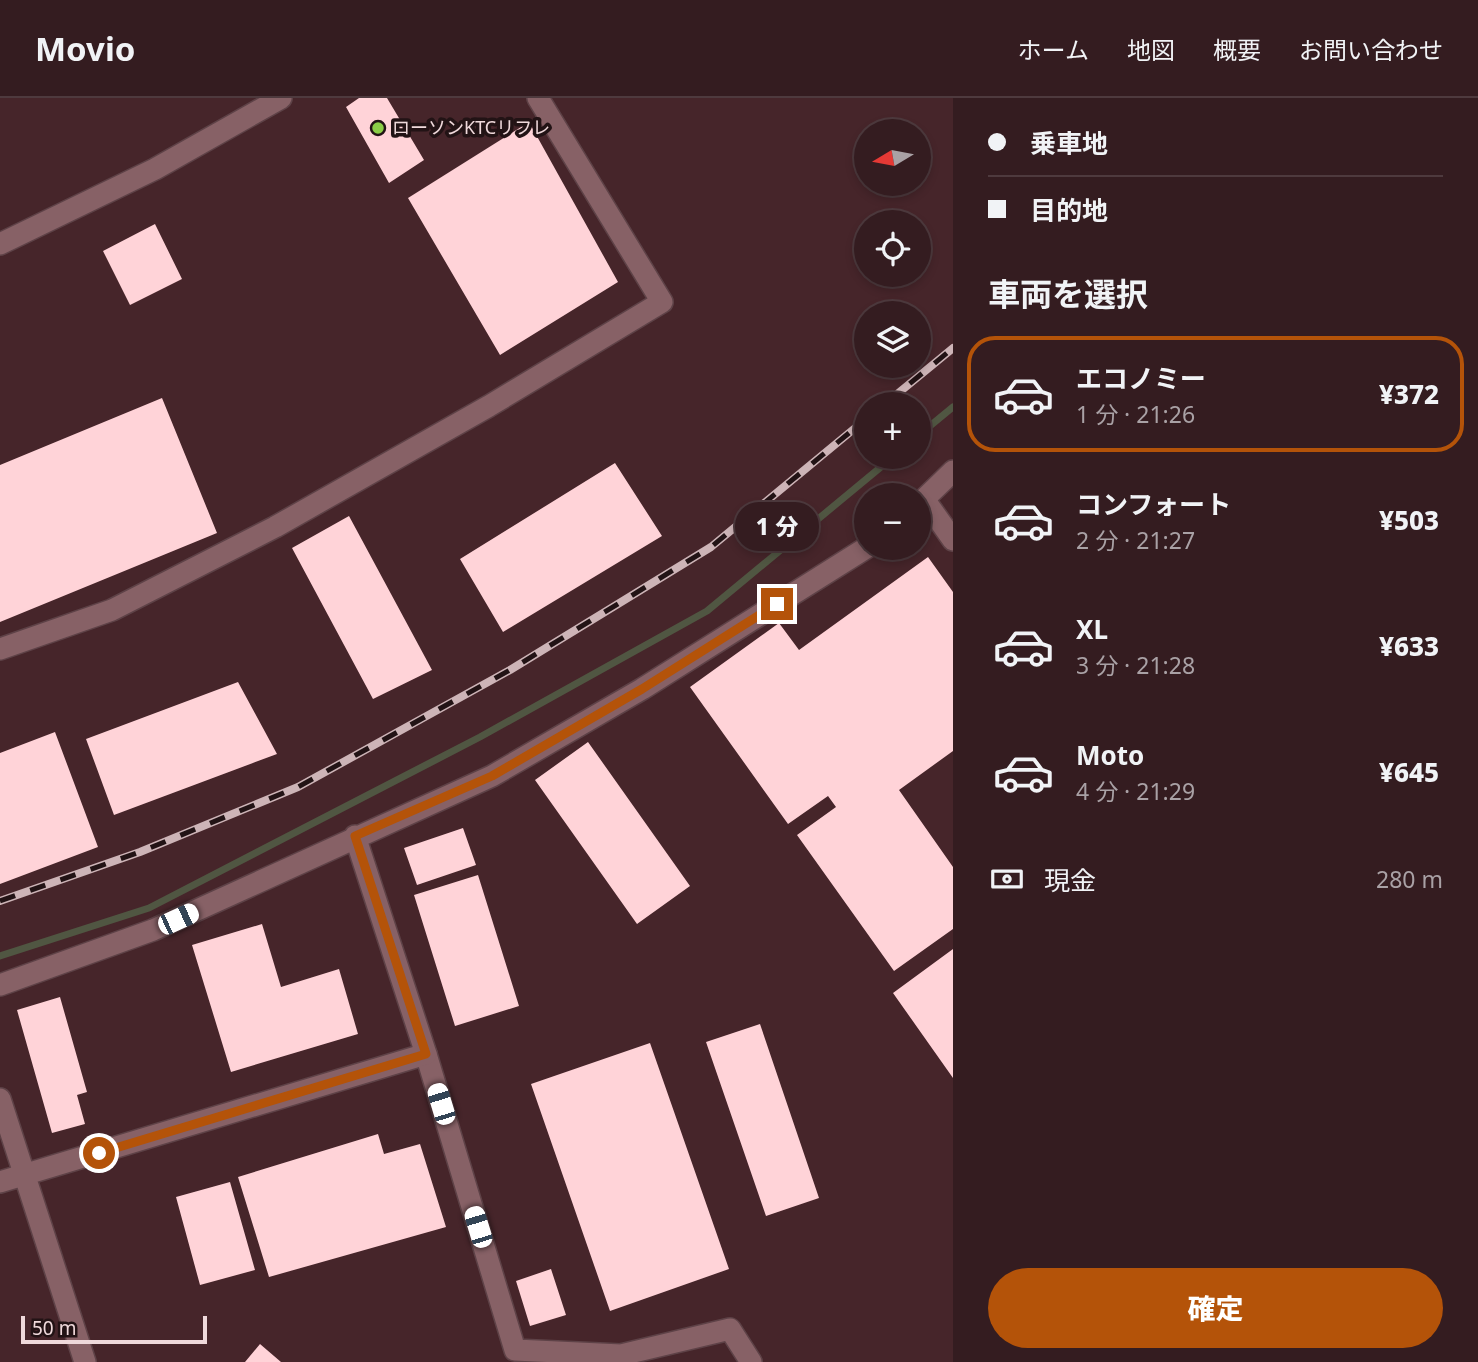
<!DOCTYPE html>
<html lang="ja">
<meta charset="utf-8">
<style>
:root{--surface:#341c20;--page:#3c2529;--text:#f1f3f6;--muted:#a9a1a5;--line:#4e3a3e;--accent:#b45309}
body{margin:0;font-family:"Noto Sans","Noto Sans JP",sans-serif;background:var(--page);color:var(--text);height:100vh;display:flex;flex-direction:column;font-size:26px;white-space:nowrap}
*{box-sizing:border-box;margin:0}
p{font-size:23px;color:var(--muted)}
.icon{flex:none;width:38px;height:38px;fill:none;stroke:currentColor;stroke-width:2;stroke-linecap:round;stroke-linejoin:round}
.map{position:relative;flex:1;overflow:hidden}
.side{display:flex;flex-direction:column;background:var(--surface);width:525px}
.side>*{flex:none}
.guide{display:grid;align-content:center;height:154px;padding:0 35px;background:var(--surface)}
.needle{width:46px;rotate:260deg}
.buttons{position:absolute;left:854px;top:21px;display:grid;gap:14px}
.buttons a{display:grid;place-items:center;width:77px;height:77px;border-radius:50%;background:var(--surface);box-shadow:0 4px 10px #0003,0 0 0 2px var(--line);font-size:35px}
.scale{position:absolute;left:21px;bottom:18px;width:186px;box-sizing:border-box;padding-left:7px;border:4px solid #efd9db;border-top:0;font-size:19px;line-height:24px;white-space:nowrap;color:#efd9db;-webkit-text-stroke:5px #221315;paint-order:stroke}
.end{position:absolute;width:32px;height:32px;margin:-16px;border:9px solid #b45309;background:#fff;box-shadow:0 0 0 4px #fff}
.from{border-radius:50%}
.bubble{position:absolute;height:49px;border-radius:24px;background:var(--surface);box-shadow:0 4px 10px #0003,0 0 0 2px var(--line);font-size:23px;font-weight:800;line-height:49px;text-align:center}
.car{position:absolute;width:21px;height:42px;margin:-21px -10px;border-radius:9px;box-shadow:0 0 5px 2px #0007;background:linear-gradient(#fff 24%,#345 0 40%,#fff 0 76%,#345 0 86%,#fff 0)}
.guide b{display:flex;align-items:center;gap:24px;height:66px;font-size:26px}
.guide b+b{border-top:2px solid var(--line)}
.guide i{width:18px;height:18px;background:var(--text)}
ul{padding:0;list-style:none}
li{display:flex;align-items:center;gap:21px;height:116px;margin:0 14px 10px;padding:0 21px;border:4px solid transparent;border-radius:28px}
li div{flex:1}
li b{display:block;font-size:26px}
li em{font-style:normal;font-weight:800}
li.active{border-color:var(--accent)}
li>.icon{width:63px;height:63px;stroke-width:1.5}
h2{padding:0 35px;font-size:32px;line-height:84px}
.pay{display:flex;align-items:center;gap:18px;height:77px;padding:0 35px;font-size:26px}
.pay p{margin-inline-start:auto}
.primary-button{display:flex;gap:14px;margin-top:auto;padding:14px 35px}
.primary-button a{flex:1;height:80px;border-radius:42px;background:var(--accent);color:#fff;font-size:28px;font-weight:800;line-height:80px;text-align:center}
header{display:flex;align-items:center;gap:42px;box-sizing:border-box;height:98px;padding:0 35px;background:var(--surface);border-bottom:2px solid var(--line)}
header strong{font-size:33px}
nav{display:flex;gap:38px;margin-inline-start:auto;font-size:24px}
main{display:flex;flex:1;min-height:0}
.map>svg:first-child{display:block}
</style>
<header>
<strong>Movio</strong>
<nav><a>ホーム</a><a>地図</a><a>概要</a><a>お問い合わせ</a></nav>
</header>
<main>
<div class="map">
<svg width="953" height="1264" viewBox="0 0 953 1264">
<rect width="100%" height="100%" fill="#46252a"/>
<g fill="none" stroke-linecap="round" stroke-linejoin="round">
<path stroke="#505642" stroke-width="7" d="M919 337 953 309
M0 858 149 810 480 639 707 513 893 359"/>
</g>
<path fill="#ffd3d8" d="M359 0H387L424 62 389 85 346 9Z
M529 24 618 184 500 257 408 100Z
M155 126 182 181 130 207 103 153Z
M162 300 217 435 0 524V367Z
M615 365 662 438 503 534 460 461Z
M349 418 432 572 373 601 292 450Z
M928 459 953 494V653L899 692 953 769V831L894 873 797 737 836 709 828 698 788 726 690 589 779 525 799 552Z
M238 584 277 656 114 717 86 641Z
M55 634 98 749 0 786V655Z
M588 644 690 788 637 826 535 682Z
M463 730 476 767 417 787 404 750Z
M478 777 519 908 455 928 414 797Z
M262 826 281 889 339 871 358 936 231 974 192 847Z
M953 851V980L893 895Z
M60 899 87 994 77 997 85 1026 52 1035 17 912Z
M760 926 819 1100 766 1118 706 944Z
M650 945 729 1171 610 1213 531 986Z
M378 1036 384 1056 420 1046 446 1129 269 1179 238 1079Z
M230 1084 255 1172 200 1187 176 1099Z
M551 1171 566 1217 530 1228 516 1183Z
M260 1246 281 1264H245Z"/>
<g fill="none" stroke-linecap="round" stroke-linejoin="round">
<g stroke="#5e4247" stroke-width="24">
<path id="minor" d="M924 401 953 442
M919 406 953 373
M0 551 112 512 275 429 489 308 662 204 538 0
M355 738 426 956 515 1252 621 1257 730 1231 751 1264
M0 887 153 832 492 678 642 591 866 450"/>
</g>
<g stroke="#5e4247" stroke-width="24">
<path id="tertiary" d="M0 146 155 71 281 0
M0 1001 85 1264
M0 1084 426 956"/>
</g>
<use href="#minor" stroke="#876166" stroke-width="21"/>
<use href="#tertiary" stroke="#876166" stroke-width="21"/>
<g stroke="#cdb4b7" stroke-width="8">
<path id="rail" d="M885 306 953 250
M0 803 140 754 298 689 510 572 711 449 866 321"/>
</g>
<use href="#rail" stroke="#221315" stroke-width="5" stroke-dasharray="16" stroke-linecap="butt"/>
</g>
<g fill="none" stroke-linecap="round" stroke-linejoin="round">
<path stroke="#b45309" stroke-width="9" d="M99 1055 426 956 355 738 492 678 642 591 777 506"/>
</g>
<circle fill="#8bce47" stroke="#221315" stroke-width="2.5" cx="378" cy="30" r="7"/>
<g text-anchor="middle" stroke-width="7" stroke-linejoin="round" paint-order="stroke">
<g font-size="18" fill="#efd9db" stroke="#221315" text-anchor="start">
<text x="392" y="36">ローソンKTCリフレ</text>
</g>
</g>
</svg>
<div class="buttons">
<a><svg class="needle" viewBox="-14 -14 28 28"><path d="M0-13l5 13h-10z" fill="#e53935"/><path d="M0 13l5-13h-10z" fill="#a9a1a5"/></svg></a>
<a><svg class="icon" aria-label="locate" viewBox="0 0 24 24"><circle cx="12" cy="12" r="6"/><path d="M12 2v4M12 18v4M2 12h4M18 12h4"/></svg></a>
<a><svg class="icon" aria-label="layers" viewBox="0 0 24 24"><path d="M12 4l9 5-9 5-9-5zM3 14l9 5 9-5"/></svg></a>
<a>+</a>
<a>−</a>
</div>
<div class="scale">50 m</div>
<i class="end from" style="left:99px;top:1055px"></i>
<i class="end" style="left:777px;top:506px"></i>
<div class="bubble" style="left:735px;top:404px;width:84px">1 分</div>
<i class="car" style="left:178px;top:821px;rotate:65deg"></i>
<i class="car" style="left:441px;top:1006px;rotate:343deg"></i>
<i class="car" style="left:478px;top:1129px;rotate:343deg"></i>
</div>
<section class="side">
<div class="guide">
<b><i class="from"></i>乗車地</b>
<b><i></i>目的地</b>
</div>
<h2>車両を選択</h2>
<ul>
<li class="active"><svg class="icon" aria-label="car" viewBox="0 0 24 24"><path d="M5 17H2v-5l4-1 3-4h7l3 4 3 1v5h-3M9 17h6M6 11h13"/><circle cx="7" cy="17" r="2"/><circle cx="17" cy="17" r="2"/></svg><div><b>エコノミー</b><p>1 分 · 21:26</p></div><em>¥372</em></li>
<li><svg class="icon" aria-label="car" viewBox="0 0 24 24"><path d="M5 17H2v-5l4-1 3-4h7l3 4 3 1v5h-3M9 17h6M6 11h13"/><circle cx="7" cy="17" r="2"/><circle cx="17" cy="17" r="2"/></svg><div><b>コンフォート</b><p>2 分 · 21:27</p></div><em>¥503</em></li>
<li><svg class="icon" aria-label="car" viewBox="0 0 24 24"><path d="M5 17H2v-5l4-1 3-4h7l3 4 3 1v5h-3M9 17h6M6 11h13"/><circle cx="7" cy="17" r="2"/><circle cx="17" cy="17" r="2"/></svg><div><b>XL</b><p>3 分 · 21:28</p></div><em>¥633</em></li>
<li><svg class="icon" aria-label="car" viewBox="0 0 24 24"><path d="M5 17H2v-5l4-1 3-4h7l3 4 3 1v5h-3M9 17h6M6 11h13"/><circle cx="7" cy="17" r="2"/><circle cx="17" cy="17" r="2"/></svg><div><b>Moto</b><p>4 分 · 21:29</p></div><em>¥645</em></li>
</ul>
<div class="pay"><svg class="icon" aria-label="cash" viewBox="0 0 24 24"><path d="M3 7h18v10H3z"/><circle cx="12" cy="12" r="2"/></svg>現金<p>280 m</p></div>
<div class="primary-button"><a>確定</a></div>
</section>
</main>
